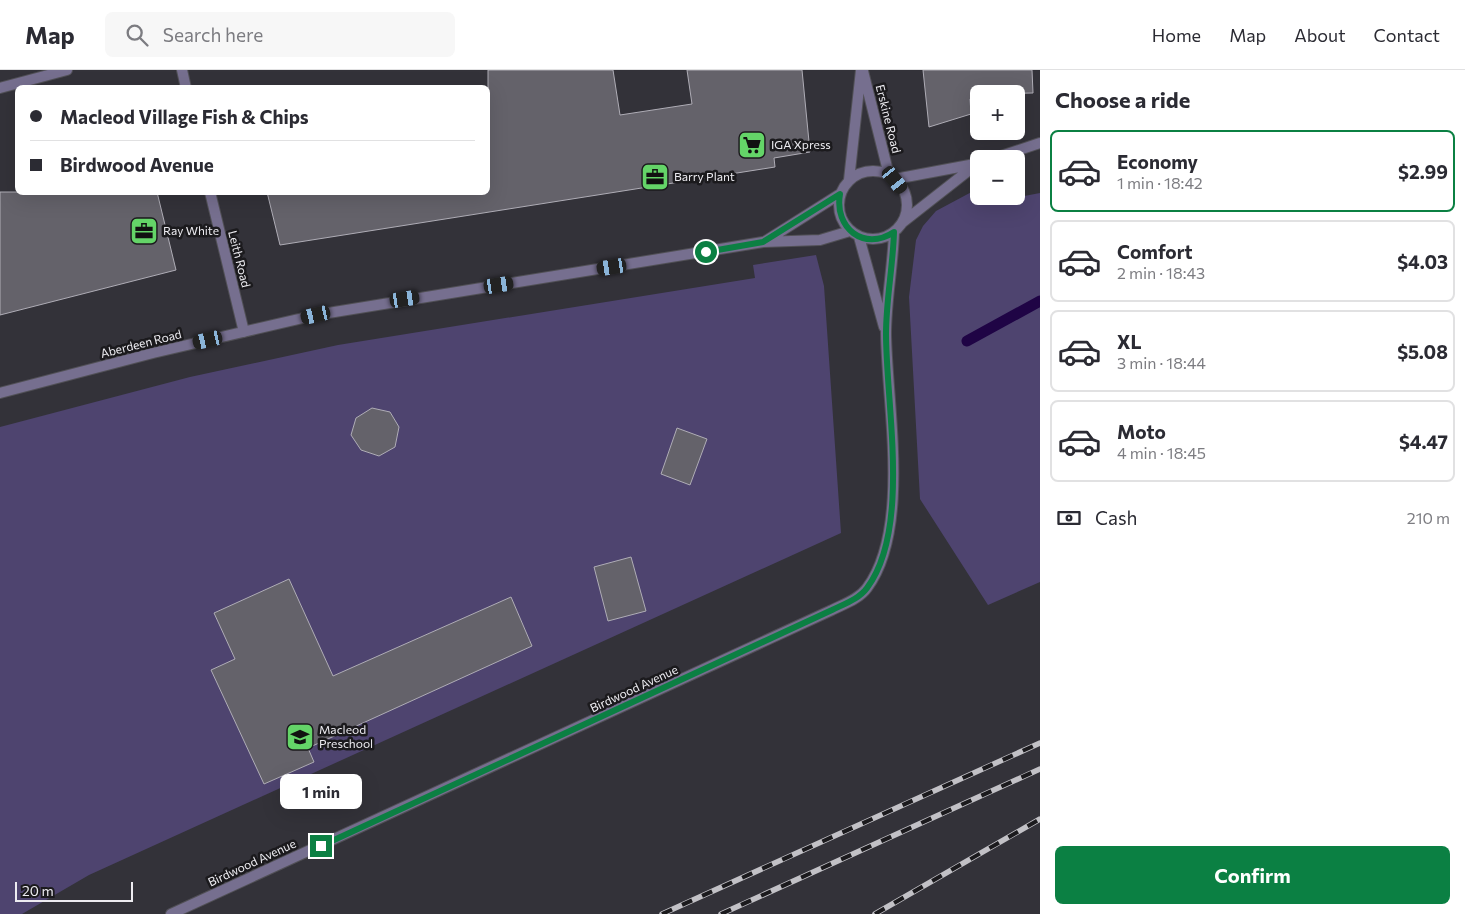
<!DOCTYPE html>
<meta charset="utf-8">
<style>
:root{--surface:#fff;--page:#f7f7f7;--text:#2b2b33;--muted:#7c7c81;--line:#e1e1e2;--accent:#0b8043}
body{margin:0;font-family:Commissioner,sans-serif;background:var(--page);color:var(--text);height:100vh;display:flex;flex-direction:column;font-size:19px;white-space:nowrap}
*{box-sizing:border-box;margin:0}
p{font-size:16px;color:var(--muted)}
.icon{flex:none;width:28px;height:28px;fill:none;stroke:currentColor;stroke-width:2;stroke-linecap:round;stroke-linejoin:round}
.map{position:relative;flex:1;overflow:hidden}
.panel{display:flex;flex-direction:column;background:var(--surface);width:425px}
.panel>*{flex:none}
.guide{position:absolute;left:15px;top:15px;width:475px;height:110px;border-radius:8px;box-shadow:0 5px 20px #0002;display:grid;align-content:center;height:110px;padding:0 15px;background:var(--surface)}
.controls{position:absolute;left:970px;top:15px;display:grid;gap:10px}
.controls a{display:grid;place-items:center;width:55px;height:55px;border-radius:8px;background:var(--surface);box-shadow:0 5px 20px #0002;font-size:25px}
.scale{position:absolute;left:15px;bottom:12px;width:118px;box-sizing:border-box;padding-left:5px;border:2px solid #edecf1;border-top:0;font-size:14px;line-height:18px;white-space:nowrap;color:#edecf1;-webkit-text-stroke:4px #1b1a1d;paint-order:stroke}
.end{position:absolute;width:22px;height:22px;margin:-11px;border:6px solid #0b8043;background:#fff;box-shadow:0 0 0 2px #fff}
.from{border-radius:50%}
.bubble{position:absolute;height:35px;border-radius:8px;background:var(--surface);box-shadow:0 5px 20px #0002;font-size:16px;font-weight:700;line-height:35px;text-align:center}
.car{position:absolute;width:15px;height:30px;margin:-15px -8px;border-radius:6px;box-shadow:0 0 4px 1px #0007;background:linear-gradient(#222 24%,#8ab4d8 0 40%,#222 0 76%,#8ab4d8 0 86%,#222 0)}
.guide b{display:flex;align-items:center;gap:18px;height:48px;font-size:19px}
.guide b+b{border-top:1px solid var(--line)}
.guide i{width:12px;height:12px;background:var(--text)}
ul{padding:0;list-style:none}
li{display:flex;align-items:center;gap:15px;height:82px;margin:0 10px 8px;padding:0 5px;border:2px solid var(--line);border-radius:8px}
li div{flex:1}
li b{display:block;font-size:19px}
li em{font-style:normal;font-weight:700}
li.selected{border-color:var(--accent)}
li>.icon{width:45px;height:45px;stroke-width:1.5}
h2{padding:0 15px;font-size:22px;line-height:60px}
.pay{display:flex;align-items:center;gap:12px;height:55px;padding:0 15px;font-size:19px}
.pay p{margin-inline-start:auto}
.action{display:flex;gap:10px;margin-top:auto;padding:10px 15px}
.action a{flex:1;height:58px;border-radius:8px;background:var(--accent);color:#fff;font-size:20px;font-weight:700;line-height:58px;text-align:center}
header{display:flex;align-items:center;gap:30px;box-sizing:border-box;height:70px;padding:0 25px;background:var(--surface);border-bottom:1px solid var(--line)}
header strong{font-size:24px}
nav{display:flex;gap:28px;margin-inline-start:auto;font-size:18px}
.search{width:350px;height:45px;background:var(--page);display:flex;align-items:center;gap:12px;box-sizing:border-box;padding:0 18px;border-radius:8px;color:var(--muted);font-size:19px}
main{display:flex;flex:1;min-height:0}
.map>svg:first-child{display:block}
</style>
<header>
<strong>Map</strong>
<div class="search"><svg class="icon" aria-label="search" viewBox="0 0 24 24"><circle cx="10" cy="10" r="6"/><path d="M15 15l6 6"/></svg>Search here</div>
<nav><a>Home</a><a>Map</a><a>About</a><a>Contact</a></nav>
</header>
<main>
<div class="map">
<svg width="1040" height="844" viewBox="0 0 1040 844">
<rect width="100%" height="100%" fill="#333239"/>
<path fill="#4e446f" d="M1025 110 1019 127 1040 123V512L988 535 920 429 909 227 916 170 923 156 936 141 979 118V126H1016V111Z
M816 185 824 216 841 463 89 805 22 844H0V357L190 307 338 275 755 208 753 195Z"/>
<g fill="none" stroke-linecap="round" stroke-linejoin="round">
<path stroke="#1f0445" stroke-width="11" d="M967 271 1040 231"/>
</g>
<path fill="#64626a" stroke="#afadb6" d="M488 0H613L620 45 692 34 687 0H802L810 82 774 88 775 97 280 175 267 122H488Z
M923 0H1032L1033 23 979 24V28L970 29 971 44 929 57Z
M0 122H157L176 200 0 245Z
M372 338 390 342 399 357 395 377 379 386 361 380 351 365 356 348Z
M677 358 707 369 690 415 661 404Z
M631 487 646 541 608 551 594 497Z
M289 509 333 606 511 527 532 576 308 678 314 692 264 714 211 600 235 589 214 543Z"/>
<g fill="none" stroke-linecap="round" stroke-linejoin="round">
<g stroke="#515056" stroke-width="12">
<path id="lane" d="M0 18 67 0"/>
</g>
<g stroke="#515056" stroke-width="12">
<path id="street" d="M182 0 186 18
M863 1 889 105
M992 89 1040 73
M839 135a34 34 0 1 1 68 0a34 34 0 1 1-68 0Z
M895 109 975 94
M849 110 861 0
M210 122 244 262
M903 152 977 94
M859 167 884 257
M764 172 840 124
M0 323 153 283 316 245 763 172 820 170 850 161
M171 844 832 540C844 534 859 529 867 518 911 459 887 335 886 264 886 230 893 196 894 162"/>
</g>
<use href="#lane" stroke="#766f8f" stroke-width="10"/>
<use href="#street" stroke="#766f8f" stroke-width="10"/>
<g stroke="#c2c1c6" stroke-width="5.5">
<path id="rail" d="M662 844 1040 673
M721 844 1040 699
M875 844 1040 749"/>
</g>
<use href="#rail" stroke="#1b1a1d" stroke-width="4" stroke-dasharray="11" stroke-linecap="butt"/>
</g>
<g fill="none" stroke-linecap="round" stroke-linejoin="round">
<path stroke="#0b8043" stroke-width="6" d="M321 776 832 540C844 534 859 529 867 518 911 459 886 335 886 264 886 230 893 196 894 162 864 182 834 158 840 124L763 172 706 182"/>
</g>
<defs>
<g id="supermarket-square" transform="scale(1.4375)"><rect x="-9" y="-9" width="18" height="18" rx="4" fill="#64d468" stroke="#1b1a1d"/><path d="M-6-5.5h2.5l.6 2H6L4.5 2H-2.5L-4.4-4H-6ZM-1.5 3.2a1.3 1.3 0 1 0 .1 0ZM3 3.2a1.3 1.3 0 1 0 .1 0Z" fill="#111"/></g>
<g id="office-square" transform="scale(1.4375)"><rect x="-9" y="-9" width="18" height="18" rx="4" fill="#64d468" stroke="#1b1a1d"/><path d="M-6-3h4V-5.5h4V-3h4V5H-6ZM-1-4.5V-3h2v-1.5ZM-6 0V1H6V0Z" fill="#111"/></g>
<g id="school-square" transform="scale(1.4375)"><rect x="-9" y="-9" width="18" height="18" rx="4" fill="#64d468" stroke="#1b1a1d"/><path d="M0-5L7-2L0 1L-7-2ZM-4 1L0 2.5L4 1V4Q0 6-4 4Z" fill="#111"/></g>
</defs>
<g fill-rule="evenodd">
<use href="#supermarket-square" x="752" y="75"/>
<use href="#office-square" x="655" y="107"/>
<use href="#office-square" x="144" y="161"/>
<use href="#school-square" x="300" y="667"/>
</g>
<g text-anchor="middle" stroke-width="5" stroke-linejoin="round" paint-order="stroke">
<g font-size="12" fill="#edecf1" stroke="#1b1a1d">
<text transform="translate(888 49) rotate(76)" y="4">Erskine Road</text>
<text transform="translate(239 189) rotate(76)" y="4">Leith Road</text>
<text transform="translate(141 274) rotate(-14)" y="4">Aberdeen Road</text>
<text transform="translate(634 619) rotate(-25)" y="4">Birdwood Avenue</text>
<text transform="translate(252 793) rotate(-25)" y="4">Birdwood Avenue</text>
</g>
<g font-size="12" fill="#edecf1" stroke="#1b1a1d" text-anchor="start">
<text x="771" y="79">IGA Xpress</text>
<text x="674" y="111">Barry Plant</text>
<text x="163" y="165">Ray White</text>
<text x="319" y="664">Macleod<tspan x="319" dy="14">Preschool</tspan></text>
</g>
</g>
</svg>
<div class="controls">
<a>+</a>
<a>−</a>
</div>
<div class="scale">20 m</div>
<i class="end from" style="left:706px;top:182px"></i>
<i class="end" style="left:321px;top:776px"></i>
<div class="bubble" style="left:280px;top:704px;width:82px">1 min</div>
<i class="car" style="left:895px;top:110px;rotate:141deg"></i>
<i class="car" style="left:612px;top:197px;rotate:261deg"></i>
<i class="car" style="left:499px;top:215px;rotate:81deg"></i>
<i class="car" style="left:405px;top:229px;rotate:81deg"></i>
<i class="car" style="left:316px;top:245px;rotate:257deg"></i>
<i class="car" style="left:208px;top:270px;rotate:257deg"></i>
<div class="guide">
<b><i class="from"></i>Macleod Village Fish &amp; Chips</b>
<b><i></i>Birdwood Avenue</b>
</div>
</div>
<section class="panel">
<h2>Choose a ride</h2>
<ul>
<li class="selected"><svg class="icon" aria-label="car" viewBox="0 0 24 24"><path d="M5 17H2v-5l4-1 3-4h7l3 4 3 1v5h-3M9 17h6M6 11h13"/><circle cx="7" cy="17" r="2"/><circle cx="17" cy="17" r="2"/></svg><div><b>Economy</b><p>1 min · 18:42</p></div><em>$2.99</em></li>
<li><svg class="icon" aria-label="car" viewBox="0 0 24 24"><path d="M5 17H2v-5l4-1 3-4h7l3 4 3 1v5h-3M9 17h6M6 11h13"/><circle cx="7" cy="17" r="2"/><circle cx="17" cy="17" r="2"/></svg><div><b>Comfort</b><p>2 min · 18:43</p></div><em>$4.03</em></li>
<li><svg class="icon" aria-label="car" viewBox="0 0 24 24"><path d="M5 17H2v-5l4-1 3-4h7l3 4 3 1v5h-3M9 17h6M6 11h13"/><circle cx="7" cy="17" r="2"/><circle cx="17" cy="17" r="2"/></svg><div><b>XL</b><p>3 min · 18:44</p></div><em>$5.08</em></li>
<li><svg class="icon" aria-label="car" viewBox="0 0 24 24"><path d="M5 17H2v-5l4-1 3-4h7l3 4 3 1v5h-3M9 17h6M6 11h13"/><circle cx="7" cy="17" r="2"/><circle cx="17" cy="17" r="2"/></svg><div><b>Moto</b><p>4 min · 18:45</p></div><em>$4.47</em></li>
</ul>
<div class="pay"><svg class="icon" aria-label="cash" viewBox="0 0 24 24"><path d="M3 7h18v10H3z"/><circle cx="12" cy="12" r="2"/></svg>Cash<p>210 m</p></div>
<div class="action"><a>Confirm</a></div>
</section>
</main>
